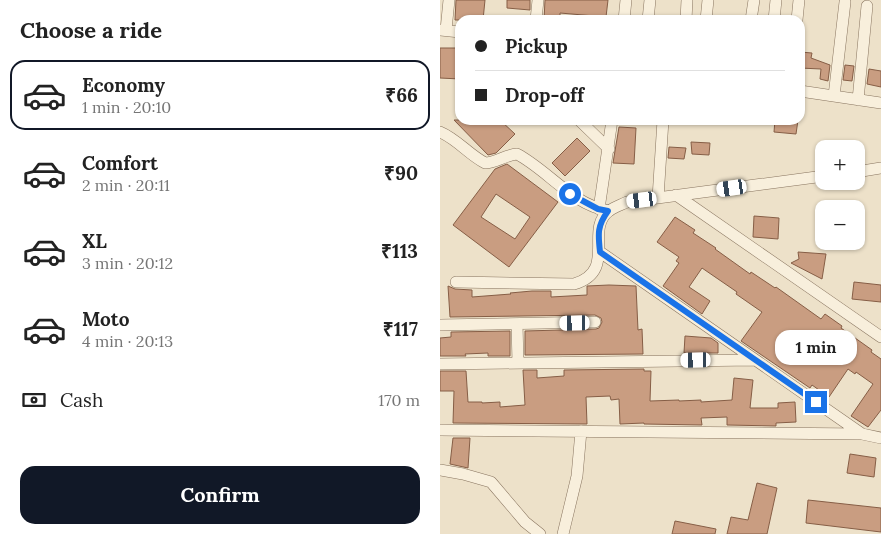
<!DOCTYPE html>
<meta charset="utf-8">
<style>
:root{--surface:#fff;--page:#f2f2f2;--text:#222;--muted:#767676;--line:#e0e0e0;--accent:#111827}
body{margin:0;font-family:Lora,serif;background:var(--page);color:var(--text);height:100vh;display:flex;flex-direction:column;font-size:19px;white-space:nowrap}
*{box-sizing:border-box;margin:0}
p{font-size:16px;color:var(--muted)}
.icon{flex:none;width:28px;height:28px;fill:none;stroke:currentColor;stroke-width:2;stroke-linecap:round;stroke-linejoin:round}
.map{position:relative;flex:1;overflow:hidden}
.panel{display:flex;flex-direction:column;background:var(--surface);width:440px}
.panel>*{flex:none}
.top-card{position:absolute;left:15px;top:15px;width:350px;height:110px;border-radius:15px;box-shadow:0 1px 4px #0004;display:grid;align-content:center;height:110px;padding:0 20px;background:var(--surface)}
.fabs{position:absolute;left:375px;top:140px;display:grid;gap:10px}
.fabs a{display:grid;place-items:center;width:50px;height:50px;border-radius:10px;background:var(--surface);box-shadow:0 1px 4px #0004;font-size:25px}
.end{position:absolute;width:22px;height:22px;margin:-11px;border:6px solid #1a73e8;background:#fff;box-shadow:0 0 0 2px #fff}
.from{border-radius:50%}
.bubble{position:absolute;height:35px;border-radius:15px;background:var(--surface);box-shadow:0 1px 4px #0004;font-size:16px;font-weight:800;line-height:35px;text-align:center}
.car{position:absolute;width:15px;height:30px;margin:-15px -8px;border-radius:6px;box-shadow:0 0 4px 1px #0007;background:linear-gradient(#fff 24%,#345 0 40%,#fff 0 76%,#345 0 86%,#fff 0)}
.top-card b{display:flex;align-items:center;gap:18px;height:48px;font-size:19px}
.top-card b+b{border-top:1px solid var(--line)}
.top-card i{width:12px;height:12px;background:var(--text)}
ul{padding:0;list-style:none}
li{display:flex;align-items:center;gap:15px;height:70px;margin:0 10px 8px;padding:0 10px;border:2px solid transparent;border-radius:15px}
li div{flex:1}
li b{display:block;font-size:19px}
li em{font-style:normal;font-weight:800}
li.active{border-color:var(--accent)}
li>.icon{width:45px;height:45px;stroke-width:1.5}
h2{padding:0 20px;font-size:22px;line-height:60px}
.pay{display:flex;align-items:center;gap:12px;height:55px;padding:0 20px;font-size:19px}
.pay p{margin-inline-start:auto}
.cta{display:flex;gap:10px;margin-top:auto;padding:10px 20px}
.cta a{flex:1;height:58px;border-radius:15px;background:var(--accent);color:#fff;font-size:20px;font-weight:800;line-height:58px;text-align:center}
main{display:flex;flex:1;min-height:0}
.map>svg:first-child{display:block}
</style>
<main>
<section class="panel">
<h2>Choose a ride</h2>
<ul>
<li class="active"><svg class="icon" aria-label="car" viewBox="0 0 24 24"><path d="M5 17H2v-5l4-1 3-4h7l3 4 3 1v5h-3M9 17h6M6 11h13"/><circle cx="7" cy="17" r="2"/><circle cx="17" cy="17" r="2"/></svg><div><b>Economy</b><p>1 min · 20:10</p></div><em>₹66</em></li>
<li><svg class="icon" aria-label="car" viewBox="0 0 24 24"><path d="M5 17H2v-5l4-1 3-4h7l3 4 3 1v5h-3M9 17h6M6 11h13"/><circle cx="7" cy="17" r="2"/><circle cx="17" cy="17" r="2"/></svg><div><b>Comfort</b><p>2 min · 20:11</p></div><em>₹90</em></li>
<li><svg class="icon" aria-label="car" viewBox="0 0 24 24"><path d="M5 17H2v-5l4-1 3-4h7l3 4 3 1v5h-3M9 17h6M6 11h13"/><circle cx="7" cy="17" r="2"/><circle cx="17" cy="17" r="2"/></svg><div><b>XL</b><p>3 min · 20:12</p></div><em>₹113</em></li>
<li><svg class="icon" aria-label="car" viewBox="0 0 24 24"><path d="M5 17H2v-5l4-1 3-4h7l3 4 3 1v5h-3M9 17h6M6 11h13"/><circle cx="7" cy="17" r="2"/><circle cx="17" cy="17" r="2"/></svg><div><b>Moto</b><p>4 min · 20:13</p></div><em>₹117</em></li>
</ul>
<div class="pay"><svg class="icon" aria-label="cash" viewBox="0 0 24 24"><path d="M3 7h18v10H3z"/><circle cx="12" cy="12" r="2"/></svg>Cash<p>170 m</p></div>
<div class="cta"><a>Confirm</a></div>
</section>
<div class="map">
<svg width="441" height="534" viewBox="0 0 441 534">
<rect width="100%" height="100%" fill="#ede1c9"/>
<path fill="#c99d81" stroke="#865e46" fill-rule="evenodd" d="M16 0H45L43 20H15Z
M67 0H90V10L67 8Z
M105 0H168L166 17 120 13V20H104Z
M0 48H20V79L0 78Z
M360 52 372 53 371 58 390 65 388 81 380 79 381 69 360 68Z
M405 65 414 66 412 81 403 80Z
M429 69 441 71V87L427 84Z
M14 120H60L75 134 56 153 48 155Z
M335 120H358L356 134 334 132Z
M179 127 196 128 194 164 173 163Z
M137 138 150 151 125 176 112 163Z
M251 142 270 143 269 155 252 154Z
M229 147 246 148 244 159 228 158Z
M67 164 118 202 69 267 13 225 55 169ZM56 194 90 217 75 239 41 217Z
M314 216 339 218 338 239 313 237Z
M235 217 255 230 253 233 276 248 275 249 310 274 311 272 335 288 336 287 381 319 385 314 402 326 401 328 432 350 431 352 441 359V410L428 427 411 416 433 384 416 372 415 374 408 369 389 397 372 385 370 388 301 341 322 312 296 294 297 292 262 268 249 287 270 301 262 314 223 286 239 263 236 261 239 257 217 242Z
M358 252 386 254 382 279 351 263 359 259Z
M414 282 441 285V302L412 299Z
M169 285 196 286 198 330 202 329 203 354 85 355V331L156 329 159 328 162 322 161 318 155 315 10 317 8 286 15 289 32 290V297L71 294 70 293 92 291H111V297L147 295V286Z
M70 331V356H48V353L25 354 26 356H0V338L11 337V332Z
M245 336 271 338 278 343V353H244Z
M204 369V371H211L210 401 239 400V401L261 400V402L292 400 294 378 313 380 310 408H338V403L355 402 356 422 336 423V426L287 425V417L261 418 262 425 204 424V423L180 424 179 399 171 400 170 396 146 397 147 424 13 423 14 391H0V371H26L28 402H42V403L60 402V407L85 405 83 370H97V378L124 376V370Z
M13 438H30L28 468 10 464Z
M410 454 436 458 434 477 407 473Z
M317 483 337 488 327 534H287L291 517 308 520Z
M368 500 441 508V532L366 523Z
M235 521 276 529 275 534H232Z"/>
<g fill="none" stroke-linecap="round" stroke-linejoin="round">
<g stroke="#88745f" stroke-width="12">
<path id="minor" d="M96 20 98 0
M184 20 186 0
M208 20 210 0
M246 20 247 0
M266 20 268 0
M311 20 314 0
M334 20 336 0
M357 20 359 0
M0 30 20 32
M6 30 9 0
M360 91 441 103
M394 96 405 2
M418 100 427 6
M139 120 169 149
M0 132C17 139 28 154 45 163 56 163 65 155 77 154 109 171 131 204 169 211
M416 172 441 168
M236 195 441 337
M218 198 223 120
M159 209 172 120
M160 252 422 434
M16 282 134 284C178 271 144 229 169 211 174 207 181 205 187 202L384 176
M77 324 78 363
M0 325 155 322
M0 364 315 360
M0 430 422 434 441 438
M0 470 23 474 51 482 85 522 100 534
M123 534 137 476 141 431"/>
</g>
<use href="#minor" stroke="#f8efdc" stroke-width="11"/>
</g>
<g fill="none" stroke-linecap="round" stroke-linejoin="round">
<path stroke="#1a73e8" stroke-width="6" d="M130 194 158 209 168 211C157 226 158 234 160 252L376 402"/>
</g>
</svg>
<div class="fabs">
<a>+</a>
<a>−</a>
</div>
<i class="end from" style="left:130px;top:194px"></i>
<i class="end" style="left:376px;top:402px"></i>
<div class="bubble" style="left:335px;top:330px;width:82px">1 min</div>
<i class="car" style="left:292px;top:188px;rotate:262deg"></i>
<i class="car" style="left:202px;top:200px;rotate:263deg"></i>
<i class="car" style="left:135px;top:323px;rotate:269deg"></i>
<i class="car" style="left:256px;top:360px;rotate:269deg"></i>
<div class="top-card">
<b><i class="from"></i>Pickup</b>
<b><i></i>Drop-off</b>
</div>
</div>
</main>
